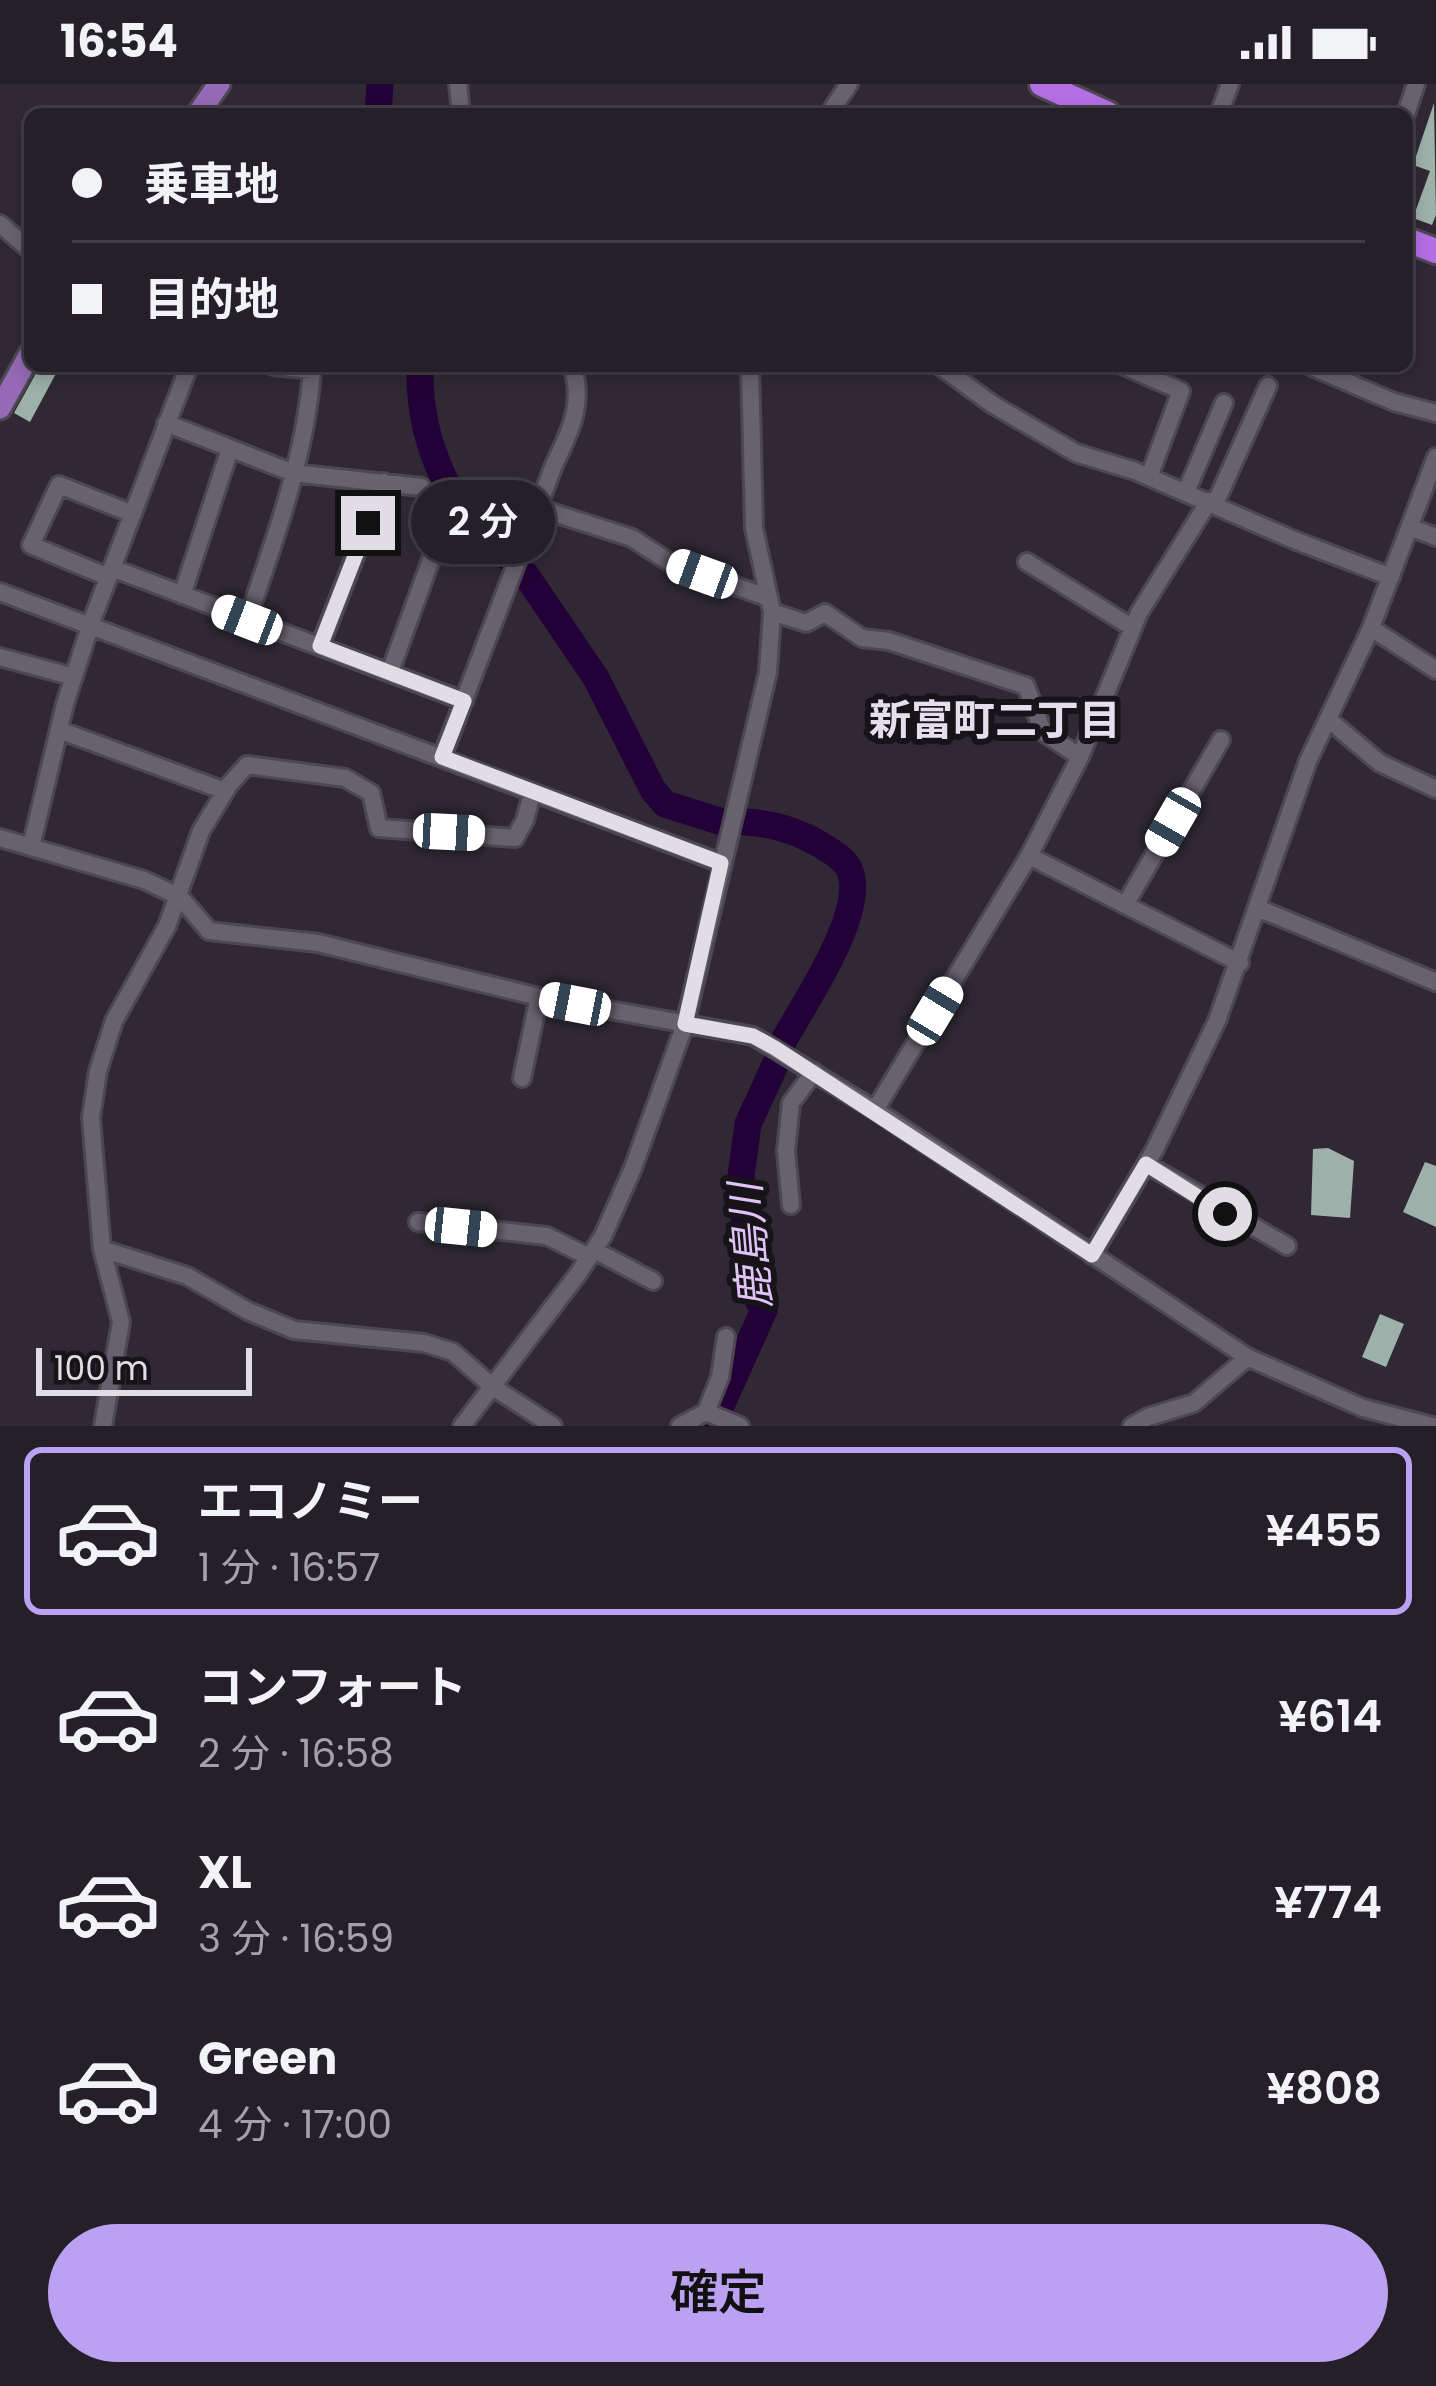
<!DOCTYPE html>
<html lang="ja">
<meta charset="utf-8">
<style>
:root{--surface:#241f28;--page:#2c2730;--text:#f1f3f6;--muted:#a3a2a8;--line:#413d45;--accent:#bca0f2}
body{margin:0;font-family:Poppins,"Noto Sans JP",sans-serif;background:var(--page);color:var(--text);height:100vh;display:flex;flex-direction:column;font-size:45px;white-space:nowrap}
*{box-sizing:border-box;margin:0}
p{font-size:39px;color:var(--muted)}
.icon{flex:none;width:66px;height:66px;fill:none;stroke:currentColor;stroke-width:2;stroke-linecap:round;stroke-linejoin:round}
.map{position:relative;height:1342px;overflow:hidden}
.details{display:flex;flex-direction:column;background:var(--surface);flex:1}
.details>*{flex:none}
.guide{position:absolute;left:24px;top:24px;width:1389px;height:264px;border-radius:18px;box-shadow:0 6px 18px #0003,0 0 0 3px var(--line);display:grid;align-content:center;height:264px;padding:0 48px;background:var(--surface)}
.scale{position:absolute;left:36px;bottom:30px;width:216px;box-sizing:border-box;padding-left:12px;border:6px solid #e1dde5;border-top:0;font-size:33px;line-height:42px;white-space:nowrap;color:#e1dde5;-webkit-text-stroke:9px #161319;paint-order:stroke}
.end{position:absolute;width:54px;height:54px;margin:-27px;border:15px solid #e1dde5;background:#111;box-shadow:0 0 0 6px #111}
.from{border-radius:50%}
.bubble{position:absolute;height:84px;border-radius:42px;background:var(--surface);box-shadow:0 6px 18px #0003,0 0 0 3px var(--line);font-size:39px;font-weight:600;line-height:84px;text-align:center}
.car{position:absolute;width:36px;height:72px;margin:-36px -18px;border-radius:15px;box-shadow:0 0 9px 3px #0007;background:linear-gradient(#fff 24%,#345 0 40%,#fff 0 76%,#345 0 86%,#fff 0)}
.guide b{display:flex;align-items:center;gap:42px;height:114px;font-size:45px}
.guide b+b{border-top:3px solid var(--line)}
.guide i{width:30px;height:30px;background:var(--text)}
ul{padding:21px 0 0;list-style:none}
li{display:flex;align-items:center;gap:36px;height:168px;margin:0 24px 18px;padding:0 24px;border:6px solid transparent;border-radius:18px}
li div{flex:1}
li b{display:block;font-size:45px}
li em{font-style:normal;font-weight:600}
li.current{border-color:var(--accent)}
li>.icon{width:108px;height:108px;stroke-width:1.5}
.cta{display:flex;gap:24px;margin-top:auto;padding:24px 48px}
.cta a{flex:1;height:138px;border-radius:72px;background:var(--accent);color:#111;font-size:48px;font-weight:600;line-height:138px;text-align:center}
.status{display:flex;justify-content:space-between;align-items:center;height:84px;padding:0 60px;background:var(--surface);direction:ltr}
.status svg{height:33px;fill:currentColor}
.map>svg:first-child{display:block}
</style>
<div class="status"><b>16:54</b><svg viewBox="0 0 49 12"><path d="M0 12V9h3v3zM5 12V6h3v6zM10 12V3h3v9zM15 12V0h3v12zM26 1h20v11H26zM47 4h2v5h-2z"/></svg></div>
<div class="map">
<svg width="1436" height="1342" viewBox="0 0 1436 1342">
<rect width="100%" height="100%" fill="#302935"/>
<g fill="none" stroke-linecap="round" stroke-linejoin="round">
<path stroke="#230037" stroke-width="27" d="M378 30 380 0
M420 282C418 357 451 434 514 478
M526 491 596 594 653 706 665 720 719 737
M745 738C772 739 801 748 824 763 834 769 846 776 850 787 866 829 805 918 784 956
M712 1342 764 1226 750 1202 741 1092 748 1040 776 979"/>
</g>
<path fill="#9db0a9" d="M1434 19 1436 131 1432 141 1413 134 1430 87 1413 81Z
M40 282H60L30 338 14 329Z
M1328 1064 1354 1077 1350 1134 1311 1131 1313 1065Z
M1425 1078 1436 1082V1143L1403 1128Z
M1380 1230 1404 1240 1386 1283 1362 1273Z"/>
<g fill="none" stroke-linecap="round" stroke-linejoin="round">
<g stroke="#4c4751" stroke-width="22">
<path id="minor" d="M458 0 461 30
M829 30 849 0
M1219 30 1230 0
M1406 30 1416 0
M0 140 30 166
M940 282 992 320 1076 369 1135 387 1294 456 1391 493
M1124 282 1181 307 1149 393
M1312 283 1394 318 1436 329
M166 339 293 389 421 403 445 437 390 588
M1186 408 1224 319
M1215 420 1268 302
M538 424 632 454 669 478 769 514
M1410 443 1436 453
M1027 478 1133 544
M112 484 464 617
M108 493 31 461 59 401 133 430
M0 508 721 779
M182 511 230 365
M772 528 806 539 825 529 862 554 889 557 1026 602 1043 648 1080 673 1029 772 875 1026
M247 536C275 456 306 370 312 286L274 282
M1371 544 1436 586
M320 562 384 398
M0 573 74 593
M1329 636 1380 679 1436 705
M59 646 225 707
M442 673 554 381C570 348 585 319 572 282
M1080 673 1139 529 1209 417
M0 754 144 796 180 813 209 847 318 859 539 913 753 952 875 1026 1247 1273 1363 1324 1432 1342
M31 763 65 620 91 539 189 282
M1029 772 1240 879
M1125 821 1221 656
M1260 825 1436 898
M522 994 539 913
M1146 1080 1287 1162
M791 1121 786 1067 791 1019 814 988
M418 1138 547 1152 589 1173
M102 1165 187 1192 248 1227 294 1246 424 1259 453 1268 493 1303 553 1342
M594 1166 653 1197
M1092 1171 1155 1065 1217 937 1308 677 1371 544 1436 373
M706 1328 740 1342
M103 1342 121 1238 102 1165 91 1034 98 987 114 937 167 842 201 747 229 701 247 681 345 694 371 709 379 744 515 754 525 736 532 709
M462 1342 578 1190 603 1152 633 1084 685 940 768 588 772 528 754 444 750 282
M680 1342 706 1328 720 1293 726 1253
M1132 1342 1148 1333 1194 1319 1248 1273"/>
</g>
<g stroke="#4c4751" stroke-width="27">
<path id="major" d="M198 30 219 0
M0 324 30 270"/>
</g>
<g stroke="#4c4751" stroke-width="30">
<path id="highway" d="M1042 0 1108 30
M1407 156 1436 167"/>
</g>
<use href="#minor" stroke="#68616f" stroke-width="16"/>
<use href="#major" stroke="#9569b5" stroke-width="21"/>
<use href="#highway" stroke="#b36ee3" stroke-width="24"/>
</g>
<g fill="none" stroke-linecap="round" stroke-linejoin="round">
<path stroke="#e1dde5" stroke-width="15" d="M368 439 320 562 464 617 442 673 721 779 685 940 753 952 775 964 1092 1171 1146 1080 1225 1130"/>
</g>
<g text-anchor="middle" stroke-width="12" stroke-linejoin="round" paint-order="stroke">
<g font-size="42" font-weight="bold" fill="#e6dded" stroke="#161319">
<text x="995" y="651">新富町二丁目</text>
</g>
<g font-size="42" font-style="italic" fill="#e0c3f7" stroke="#161319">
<text transform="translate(750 1162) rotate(-95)" y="15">鹿島川</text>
</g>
</g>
</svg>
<div class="scale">100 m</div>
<i class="end from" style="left:1225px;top:1130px"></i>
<i class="end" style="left:368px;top:439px"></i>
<div class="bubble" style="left:411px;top:396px;width:144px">2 分</div>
<i class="car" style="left:702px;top:490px;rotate:290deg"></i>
<i class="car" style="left:247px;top:536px;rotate:291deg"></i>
<i class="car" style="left:1173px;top:738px;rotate:210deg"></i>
<i class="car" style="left:449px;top:748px;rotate:93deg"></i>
<i class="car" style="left:575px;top:920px;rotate:281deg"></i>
<i class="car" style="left:935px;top:927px;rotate:31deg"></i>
<i class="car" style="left:461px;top:1143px;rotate:96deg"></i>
<div class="guide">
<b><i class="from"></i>乗車地</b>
<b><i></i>目的地</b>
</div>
</div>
<section class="details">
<ul>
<li class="current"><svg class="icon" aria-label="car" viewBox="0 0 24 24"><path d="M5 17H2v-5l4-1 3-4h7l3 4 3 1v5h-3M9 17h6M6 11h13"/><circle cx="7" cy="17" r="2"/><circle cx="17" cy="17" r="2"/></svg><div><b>エコノミー</b><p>1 分 · 16:57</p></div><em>¥455</em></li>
<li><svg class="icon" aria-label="car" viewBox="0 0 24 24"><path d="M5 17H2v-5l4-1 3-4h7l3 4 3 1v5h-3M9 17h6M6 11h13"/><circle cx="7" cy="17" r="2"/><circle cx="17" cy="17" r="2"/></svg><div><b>コンフォート</b><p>2 分 · 16:58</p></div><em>¥614</em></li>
<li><svg class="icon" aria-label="car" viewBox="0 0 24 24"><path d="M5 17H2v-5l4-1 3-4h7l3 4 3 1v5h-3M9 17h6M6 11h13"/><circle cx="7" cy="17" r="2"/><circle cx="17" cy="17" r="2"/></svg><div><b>XL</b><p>3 分 · 16:59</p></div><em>¥774</em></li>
<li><svg class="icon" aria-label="car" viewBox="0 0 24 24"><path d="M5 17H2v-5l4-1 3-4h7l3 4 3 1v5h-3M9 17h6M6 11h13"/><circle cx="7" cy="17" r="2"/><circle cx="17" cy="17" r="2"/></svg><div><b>Green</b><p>4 分 · 17:00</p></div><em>¥808</em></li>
</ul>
<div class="cta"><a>確定</a></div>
</section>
